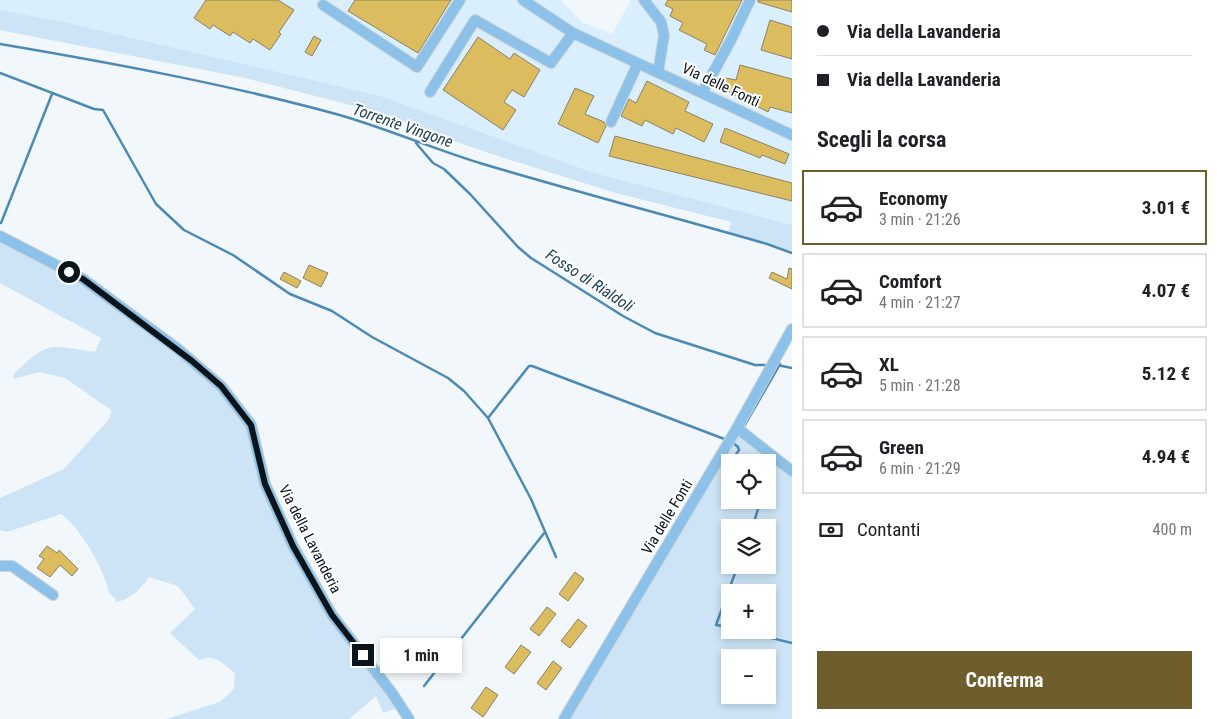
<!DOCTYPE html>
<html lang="it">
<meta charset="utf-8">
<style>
:root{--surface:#fff;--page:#f6f6f6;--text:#202124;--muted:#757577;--line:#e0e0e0;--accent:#6f5e2c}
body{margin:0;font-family:"Roboto Condensed",sans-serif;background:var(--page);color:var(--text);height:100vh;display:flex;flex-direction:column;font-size:19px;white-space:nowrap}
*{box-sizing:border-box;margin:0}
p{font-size:16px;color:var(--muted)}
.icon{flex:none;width:28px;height:28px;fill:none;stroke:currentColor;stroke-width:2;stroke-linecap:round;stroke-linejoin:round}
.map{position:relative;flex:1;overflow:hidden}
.side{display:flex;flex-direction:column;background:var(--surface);width:425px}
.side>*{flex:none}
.hud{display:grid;align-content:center;height:110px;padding:0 25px;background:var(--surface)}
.buttons{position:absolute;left:721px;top:454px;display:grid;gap:10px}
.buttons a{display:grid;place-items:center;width:55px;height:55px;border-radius:0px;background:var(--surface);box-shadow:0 2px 8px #0003;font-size:25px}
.end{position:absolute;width:22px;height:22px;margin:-11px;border:6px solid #0a141b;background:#fff;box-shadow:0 0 0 2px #fff}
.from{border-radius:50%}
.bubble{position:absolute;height:35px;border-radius:0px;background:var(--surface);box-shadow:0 2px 8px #0003;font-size:16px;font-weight:700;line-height:35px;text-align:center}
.hud b{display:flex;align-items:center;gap:18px;height:48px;font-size:19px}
.hud b+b{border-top:1px solid var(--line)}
.hud i{width:12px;height:12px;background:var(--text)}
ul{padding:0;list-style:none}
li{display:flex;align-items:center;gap:15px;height:75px;margin:0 10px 8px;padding:0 15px;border:2px solid var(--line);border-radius:0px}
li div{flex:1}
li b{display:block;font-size:19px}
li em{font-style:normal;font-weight:700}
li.active{border-color:var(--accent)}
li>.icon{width:45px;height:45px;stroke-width:1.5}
h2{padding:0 25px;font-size:22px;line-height:60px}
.pay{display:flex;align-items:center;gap:12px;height:55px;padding:0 25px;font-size:19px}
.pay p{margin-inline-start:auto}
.primary-button{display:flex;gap:10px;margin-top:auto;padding:10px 25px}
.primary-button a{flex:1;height:58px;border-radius:0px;background:var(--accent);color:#fff;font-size:20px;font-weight:700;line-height:58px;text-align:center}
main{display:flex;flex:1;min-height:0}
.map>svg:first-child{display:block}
</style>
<main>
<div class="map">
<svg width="792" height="719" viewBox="0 0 792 719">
<rect width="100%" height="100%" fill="#f1f7fb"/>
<path fill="#daeffe" d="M0 0H561L582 22 612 34 631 0H792V225L591 172 59 21 0 10Z"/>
<path fill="#cce4f6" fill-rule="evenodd" d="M0 10 59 21 380 96 591 172 792 225V253L767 244 728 233 731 222 616 193 501 157 445 138 385 114 245 78 0 30Z
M0 236 83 279 221 386 251 425 265 484 332 615 401 707 383 713 376 696 349 719H166L220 702 234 689 235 674C225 664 214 653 199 660L170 633 195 609 178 586 149 577C142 588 129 601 115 602L116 599 109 593C105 570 80 527 61 514L7 532 0 530V498L64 469 110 418 111 410 65 378 39 372 14 379V374C48 340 50 345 95 352L101 338 0 283Z
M737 428 792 471V719H564ZM730 462H768V500H730ZM730 528H768V565H730ZM730 592H768V630H730ZM730 658H768V695H730Z"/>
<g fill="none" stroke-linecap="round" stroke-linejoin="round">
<path stroke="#4c8ab5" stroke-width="2.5" d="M0 44C112 63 226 84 336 114 386 128 433 149 483 164 577 192 673 217 767 244L792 253
M0 73 94 109 103 110 156 204 184 230 233 255 290 294 332 311 372 337 448 378 464 391 488 418 531 499 556 557
M416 143 433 163 444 169 470 194 518 247 531 258 623 316 655 333 755 365H769
M1 223 52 94
M777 365 792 368
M488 418 529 366H532L727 440
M743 428 780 364
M731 462 739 450 738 447 732 442
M730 464 722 483 730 484
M752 528 761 500
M730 627 716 625 738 565
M738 630 792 643
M424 686 545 532"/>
</g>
<path fill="#dbbc5f" stroke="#8b8166" d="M206 0H278L294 10 279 32 281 34 270 50 253 39 250 43 233 32 230 36 213 25 210 29 194 18Z
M355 0H451L418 53 348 11Z
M668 0H742L715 55 704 50 707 44 679 30 683 23 670 16 673 9 665 5Z
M758 0H792V12L758 2Z
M770 20 792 27V59L761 50Z
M314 36 321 40 312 56 305 52Z
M478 37 510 59 514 53 540 70 524 97 512 90 504 102 516 110 503 130 443 90Z
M740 65 792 79V113L770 107 768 112 722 88 726 78 736 80Z
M647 81 689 102 685 111 713 124 704 142 676 128 673 134 645 120 642 126 621 116 629 99 636 103Z
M575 88 594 96 585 114 604 122 606 126 598 143 558 124Z
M725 128 789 154 785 164 762 155 760 158 720 142Z
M615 136 792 183V201L609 156Z
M309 265 328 273 321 287 303 278Z
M789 268 792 269V289L769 278 772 272 787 279Z
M284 272 301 281 297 288 280 279Z
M47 546 57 553 59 550 78 569 72 576 60 565 50 577 37 568 44 559 39 556Z
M575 572 584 579 568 601 559 594Z
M547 607 556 614 539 636 530 629Z
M578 619 587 626 570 648 561 641Z
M521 645 531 652 514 674 505 667Z
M553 661 562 668 546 690 537 683Z
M486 687 498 695 483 717 471 708Z"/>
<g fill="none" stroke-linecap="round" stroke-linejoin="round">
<g stroke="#ccd3d7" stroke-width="12">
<path id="minor" d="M523 0 573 33
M644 0 661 22 664 35 658 73
M323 5 417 67 460 0
M430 92 475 20 551 63 573 33 792 135
M702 93 731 40 750 0
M611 122 638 63
M0 236 83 279 178 349 221 386 251 425 265 484 293 546 332 615 392 693 409 719
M737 428 792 471
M0 566H12L53 595
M564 719 737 428 792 329"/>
</g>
<use href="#minor" stroke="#8cc2e9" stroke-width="10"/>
</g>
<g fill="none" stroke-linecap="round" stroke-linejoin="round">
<path stroke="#0a141b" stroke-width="6" d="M69 272 83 279 192 361 221 386 251 425 265 484 293 546 332 615 363 655"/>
</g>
<g text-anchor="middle" stroke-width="4" stroke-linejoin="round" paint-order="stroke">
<g font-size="15" fill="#0a141b" stroke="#fff">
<text transform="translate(721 85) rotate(25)" y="5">Via delle Fonti</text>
<text transform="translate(667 517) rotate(-59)" y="5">Via delle Fonti</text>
<text transform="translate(310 539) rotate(63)" y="5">Via della Lavanderia</text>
</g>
<g font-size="16" font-style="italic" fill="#1e425a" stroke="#fff">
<text transform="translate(403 125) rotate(19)" y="6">Torrente Vingone</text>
<text transform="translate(590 280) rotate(33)" y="6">Fosso di Rialdoli</text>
</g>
</g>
</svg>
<div class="buttons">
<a><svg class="icon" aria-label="locate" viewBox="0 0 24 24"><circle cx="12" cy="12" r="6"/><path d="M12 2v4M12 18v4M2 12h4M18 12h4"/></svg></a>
<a><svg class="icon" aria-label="layers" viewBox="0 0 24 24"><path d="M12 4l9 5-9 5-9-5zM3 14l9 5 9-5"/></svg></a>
<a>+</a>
<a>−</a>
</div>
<i class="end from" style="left:69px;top:272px"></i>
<i class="end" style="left:363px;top:655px"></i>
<div class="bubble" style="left:380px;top:638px;width:82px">1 min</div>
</div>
<section class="side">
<div class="hud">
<b><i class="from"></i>Via della Lavanderia</b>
<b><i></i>Via della Lavanderia</b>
</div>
<h2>Scegli la corsa</h2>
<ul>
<li class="active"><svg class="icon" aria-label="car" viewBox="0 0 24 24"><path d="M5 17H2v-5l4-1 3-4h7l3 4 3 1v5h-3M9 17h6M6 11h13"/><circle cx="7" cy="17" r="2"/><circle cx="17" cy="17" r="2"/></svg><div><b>Economy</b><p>3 min · 21:26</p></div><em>3.01 €</em></li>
<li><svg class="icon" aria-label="car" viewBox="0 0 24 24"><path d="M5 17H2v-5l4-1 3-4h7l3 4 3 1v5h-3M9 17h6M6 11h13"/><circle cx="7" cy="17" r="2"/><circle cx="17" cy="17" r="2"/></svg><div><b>Comfort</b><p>4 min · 21:27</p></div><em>4.07 €</em></li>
<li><svg class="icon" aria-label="car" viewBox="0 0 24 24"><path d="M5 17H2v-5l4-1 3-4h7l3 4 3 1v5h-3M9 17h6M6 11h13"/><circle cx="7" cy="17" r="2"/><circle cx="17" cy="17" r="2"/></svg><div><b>XL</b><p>5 min · 21:28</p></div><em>5.12 €</em></li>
<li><svg class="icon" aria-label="car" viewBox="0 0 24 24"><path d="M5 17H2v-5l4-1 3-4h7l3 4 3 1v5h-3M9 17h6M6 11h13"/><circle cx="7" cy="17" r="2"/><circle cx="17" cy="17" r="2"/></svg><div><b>Green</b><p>6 min · 21:29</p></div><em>4.94 €</em></li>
</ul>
<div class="pay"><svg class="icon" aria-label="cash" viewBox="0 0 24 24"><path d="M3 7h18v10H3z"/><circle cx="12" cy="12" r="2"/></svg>Contanti<p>400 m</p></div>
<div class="primary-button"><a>Conferma</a></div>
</section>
</main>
